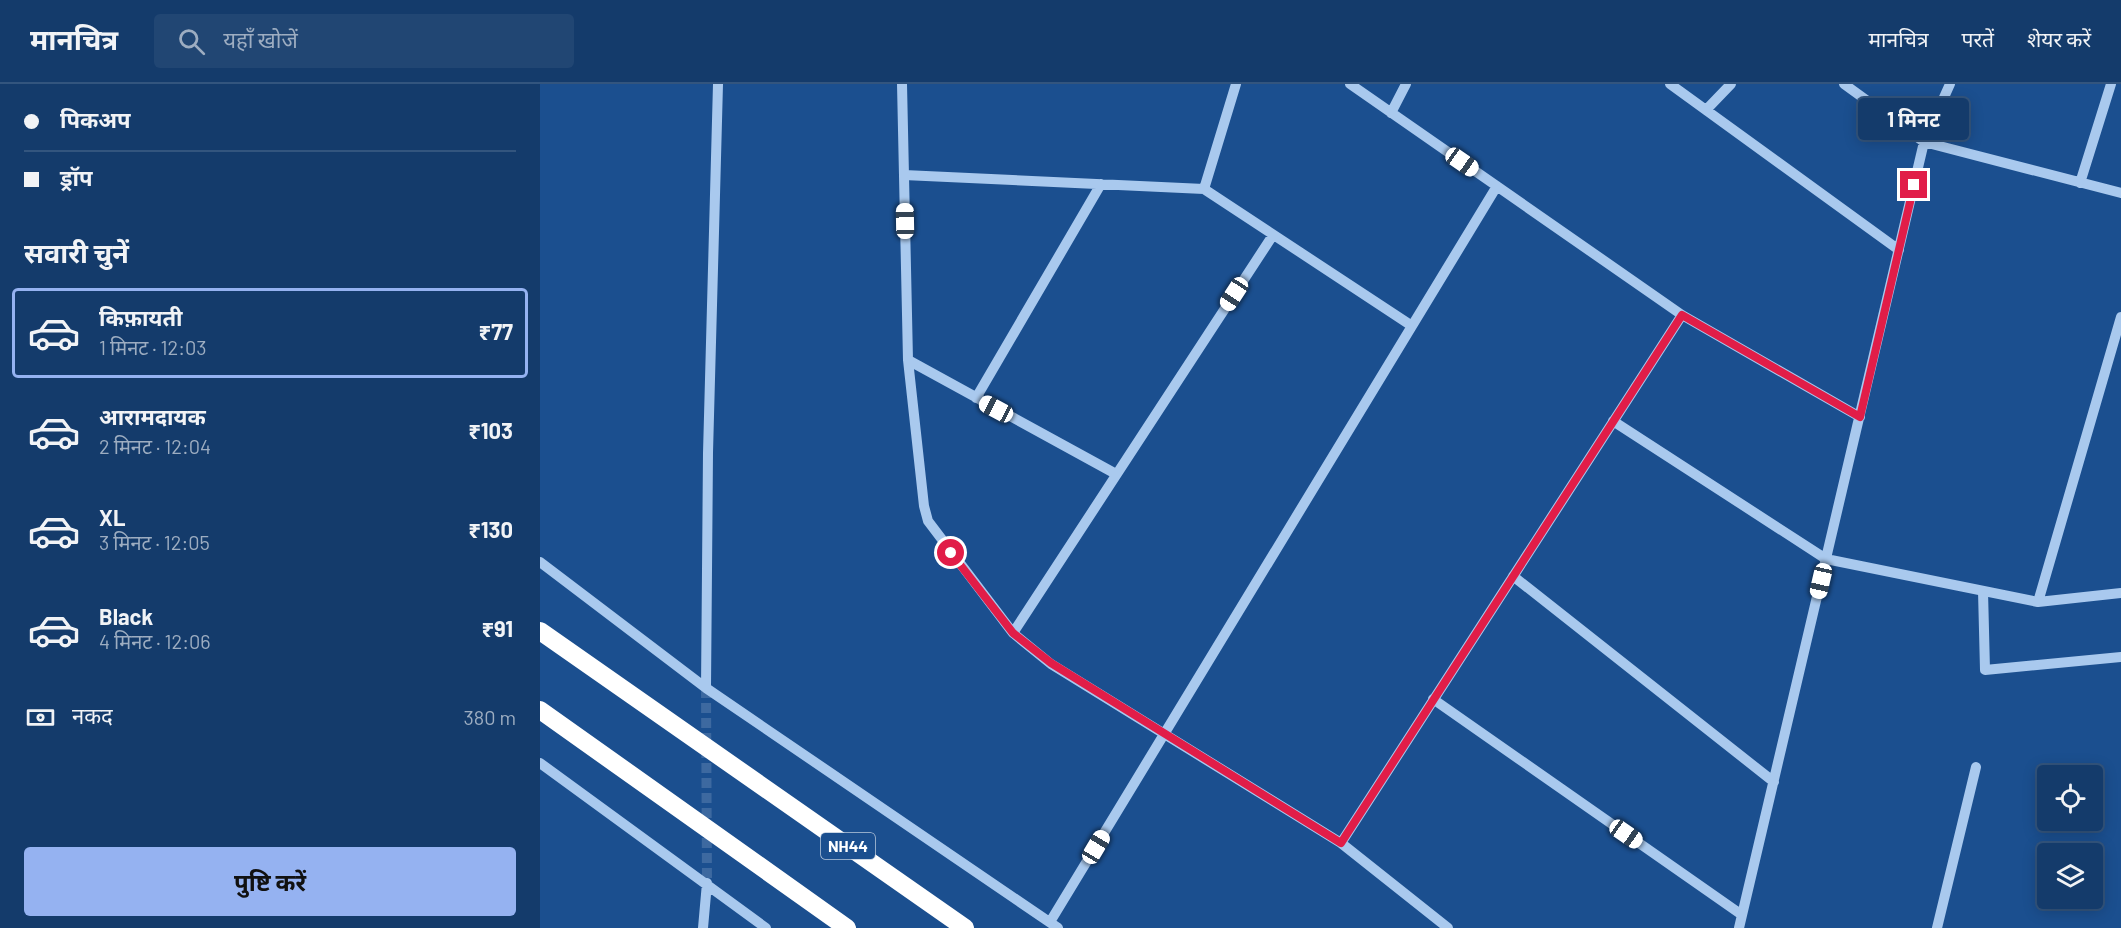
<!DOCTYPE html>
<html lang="hi">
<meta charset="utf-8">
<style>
:root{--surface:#143b6b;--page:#214673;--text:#f1f3f6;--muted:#9dadc1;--line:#33557e;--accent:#95b2f1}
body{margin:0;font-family:Barlow,"Noto Sans Devanagari",sans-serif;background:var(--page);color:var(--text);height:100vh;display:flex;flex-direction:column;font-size:22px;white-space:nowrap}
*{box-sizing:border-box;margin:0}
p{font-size:20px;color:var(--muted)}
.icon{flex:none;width:33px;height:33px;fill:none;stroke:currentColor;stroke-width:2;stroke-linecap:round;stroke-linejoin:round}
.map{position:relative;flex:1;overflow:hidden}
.details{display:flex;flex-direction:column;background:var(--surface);width:540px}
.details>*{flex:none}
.banner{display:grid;align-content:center;height:132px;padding:0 24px;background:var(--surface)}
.fabs{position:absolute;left:1497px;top:681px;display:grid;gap:12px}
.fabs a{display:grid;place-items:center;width:66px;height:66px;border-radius:6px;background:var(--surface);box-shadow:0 3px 15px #0003,0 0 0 2px var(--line);font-size:30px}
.end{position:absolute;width:27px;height:27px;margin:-14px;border:8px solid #e11d48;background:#fff;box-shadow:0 0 0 3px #fff}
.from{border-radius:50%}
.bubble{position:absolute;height:42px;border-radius:6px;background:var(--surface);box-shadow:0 3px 15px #0003,0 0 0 2px var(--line);font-size:20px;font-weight:700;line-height:42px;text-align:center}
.car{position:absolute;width:18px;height:36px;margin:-18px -9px;border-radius:8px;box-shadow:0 0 4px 2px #0007;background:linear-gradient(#fff 24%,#345 0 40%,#fff 0 76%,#345 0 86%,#fff 0)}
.banner b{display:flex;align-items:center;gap:21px;height:57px;font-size:22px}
.banner b+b{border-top:2px solid var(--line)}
.banner i{width:15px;height:15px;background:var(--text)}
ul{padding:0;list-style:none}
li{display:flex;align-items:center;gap:18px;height:90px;margin:0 12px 9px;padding:0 12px;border:3px solid transparent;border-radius:6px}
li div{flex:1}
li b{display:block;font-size:22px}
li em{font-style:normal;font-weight:700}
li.selected{border-color:var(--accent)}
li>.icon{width:54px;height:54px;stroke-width:1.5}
h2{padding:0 24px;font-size:27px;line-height:72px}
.pay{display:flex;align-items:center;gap:15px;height:66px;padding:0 24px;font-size:22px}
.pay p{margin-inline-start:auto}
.cta{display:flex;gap:12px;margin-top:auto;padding:12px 24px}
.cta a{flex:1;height:69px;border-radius:6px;background:var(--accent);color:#111;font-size:24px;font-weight:700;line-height:69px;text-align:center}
header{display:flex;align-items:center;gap:36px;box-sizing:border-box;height:84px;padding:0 30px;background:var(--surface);border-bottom:2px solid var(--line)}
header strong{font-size:28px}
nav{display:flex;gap:33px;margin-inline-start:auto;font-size:21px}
.search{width:420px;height:54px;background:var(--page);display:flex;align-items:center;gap:15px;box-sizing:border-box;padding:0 21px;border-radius:6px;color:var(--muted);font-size:22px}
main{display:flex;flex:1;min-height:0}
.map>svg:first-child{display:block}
</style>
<header>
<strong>मानचित्र</strong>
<div class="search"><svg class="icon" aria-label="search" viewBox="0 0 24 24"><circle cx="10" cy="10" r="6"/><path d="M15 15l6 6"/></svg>यहाँ खोजें</div>
<nav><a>मानचित्र</a><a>परतें</a><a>शेयर करें</a></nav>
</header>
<main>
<section class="details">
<div class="banner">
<b><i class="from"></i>पिकअप</b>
<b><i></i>ड्रॉप</b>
</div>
<h2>सवारी चुनें</h2>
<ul>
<li class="selected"><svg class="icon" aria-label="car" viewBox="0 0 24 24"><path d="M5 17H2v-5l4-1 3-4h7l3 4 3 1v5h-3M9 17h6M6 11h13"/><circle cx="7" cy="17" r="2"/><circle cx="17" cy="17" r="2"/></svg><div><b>किफ़ायती</b><p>1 मिनट · 12:03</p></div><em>₹77</em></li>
<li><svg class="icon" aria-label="car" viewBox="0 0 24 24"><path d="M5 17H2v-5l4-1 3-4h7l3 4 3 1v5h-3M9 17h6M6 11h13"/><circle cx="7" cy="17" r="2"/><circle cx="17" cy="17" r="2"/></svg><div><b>आरामदायक</b><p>2 मिनट · 12:04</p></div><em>₹103</em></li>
<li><svg class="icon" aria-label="car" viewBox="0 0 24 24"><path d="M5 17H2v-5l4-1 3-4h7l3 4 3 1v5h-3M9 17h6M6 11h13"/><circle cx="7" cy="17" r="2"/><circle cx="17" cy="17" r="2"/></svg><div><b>XL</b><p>3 मिनट · 12:05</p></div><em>₹130</em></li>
<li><svg class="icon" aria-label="car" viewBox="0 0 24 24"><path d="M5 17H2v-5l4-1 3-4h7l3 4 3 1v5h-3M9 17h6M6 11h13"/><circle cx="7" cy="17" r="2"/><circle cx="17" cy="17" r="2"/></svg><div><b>Black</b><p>4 मिनट · 12:06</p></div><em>₹91</em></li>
</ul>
<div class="pay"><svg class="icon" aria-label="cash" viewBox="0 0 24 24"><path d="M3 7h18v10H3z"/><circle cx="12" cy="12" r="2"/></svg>नकद<p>380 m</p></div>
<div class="cta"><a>पुष्टि करें</a></div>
</section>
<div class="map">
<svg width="1581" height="844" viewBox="0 0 1581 844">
<rect width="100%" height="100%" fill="#1b4f8f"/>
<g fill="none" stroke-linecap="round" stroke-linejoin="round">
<path stroke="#3d69a0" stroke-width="10" stroke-dasharray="10 5" stroke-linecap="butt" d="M166 604 167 799"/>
<path stroke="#a9c9ee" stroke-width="10" d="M362 0 368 276 384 422 388 437 473 549 511 580 801 759 1142 231
M810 0 1142 231 1320 333
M1130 0 1359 166
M1304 0 1384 58 1581 109
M1166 26 1191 0
M851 29 866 0
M364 91 664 105 872 242
M1540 99 1571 0
M664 105 696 0
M368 276 576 390
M436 314 561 100
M1073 337 1286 475 1498 518 1581 509
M0 478 166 604 518 844
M973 492 1234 698
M1443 507 1445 586 1581 573
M1498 518 1581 233
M473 549 733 151
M166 604 168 369 178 0
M893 615 1202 831
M0 679 226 844
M801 759 908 844
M510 838 957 102
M163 844 167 799
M1199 844 1384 58 1410 0
M1397 844 1436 683"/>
<path stroke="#fff" stroke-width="18" d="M0 547 425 844
M0 626 307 844"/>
</g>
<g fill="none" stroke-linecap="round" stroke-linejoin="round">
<path stroke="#e11d48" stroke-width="8" d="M411 469 473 549 511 579 801 759 1142 231 1320 333 1374 101"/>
</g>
<g text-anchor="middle" stroke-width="4.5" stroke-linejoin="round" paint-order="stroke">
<rect fill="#1b4f8f" stroke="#bbcadd" stroke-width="1.5" x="281" y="749" width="54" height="26" rx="4.5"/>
<g font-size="16" font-weight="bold" fill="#fff">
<text x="308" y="768">NH44</text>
</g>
</g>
</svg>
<div class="fabs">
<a><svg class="icon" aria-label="locate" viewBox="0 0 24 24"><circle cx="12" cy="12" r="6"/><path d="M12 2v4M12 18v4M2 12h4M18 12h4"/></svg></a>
<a><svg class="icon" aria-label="layers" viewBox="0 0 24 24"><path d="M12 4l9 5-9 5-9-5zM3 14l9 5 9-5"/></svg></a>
</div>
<i class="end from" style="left:411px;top:469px"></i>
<i class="end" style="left:1374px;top:101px"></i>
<div class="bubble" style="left:1318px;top:14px;width:111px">1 मिनट</div>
<i class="car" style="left:922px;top:78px;rotate:125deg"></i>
<i class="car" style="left:365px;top:137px;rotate:359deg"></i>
<i class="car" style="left:694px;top:210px;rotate:213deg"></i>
<i class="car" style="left:456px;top:325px;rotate:298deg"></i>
<i class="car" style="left:1281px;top:497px;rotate:193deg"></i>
<i class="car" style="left:1086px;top:750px;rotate:125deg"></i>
<i class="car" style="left:556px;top:763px;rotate:31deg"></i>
</div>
</main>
